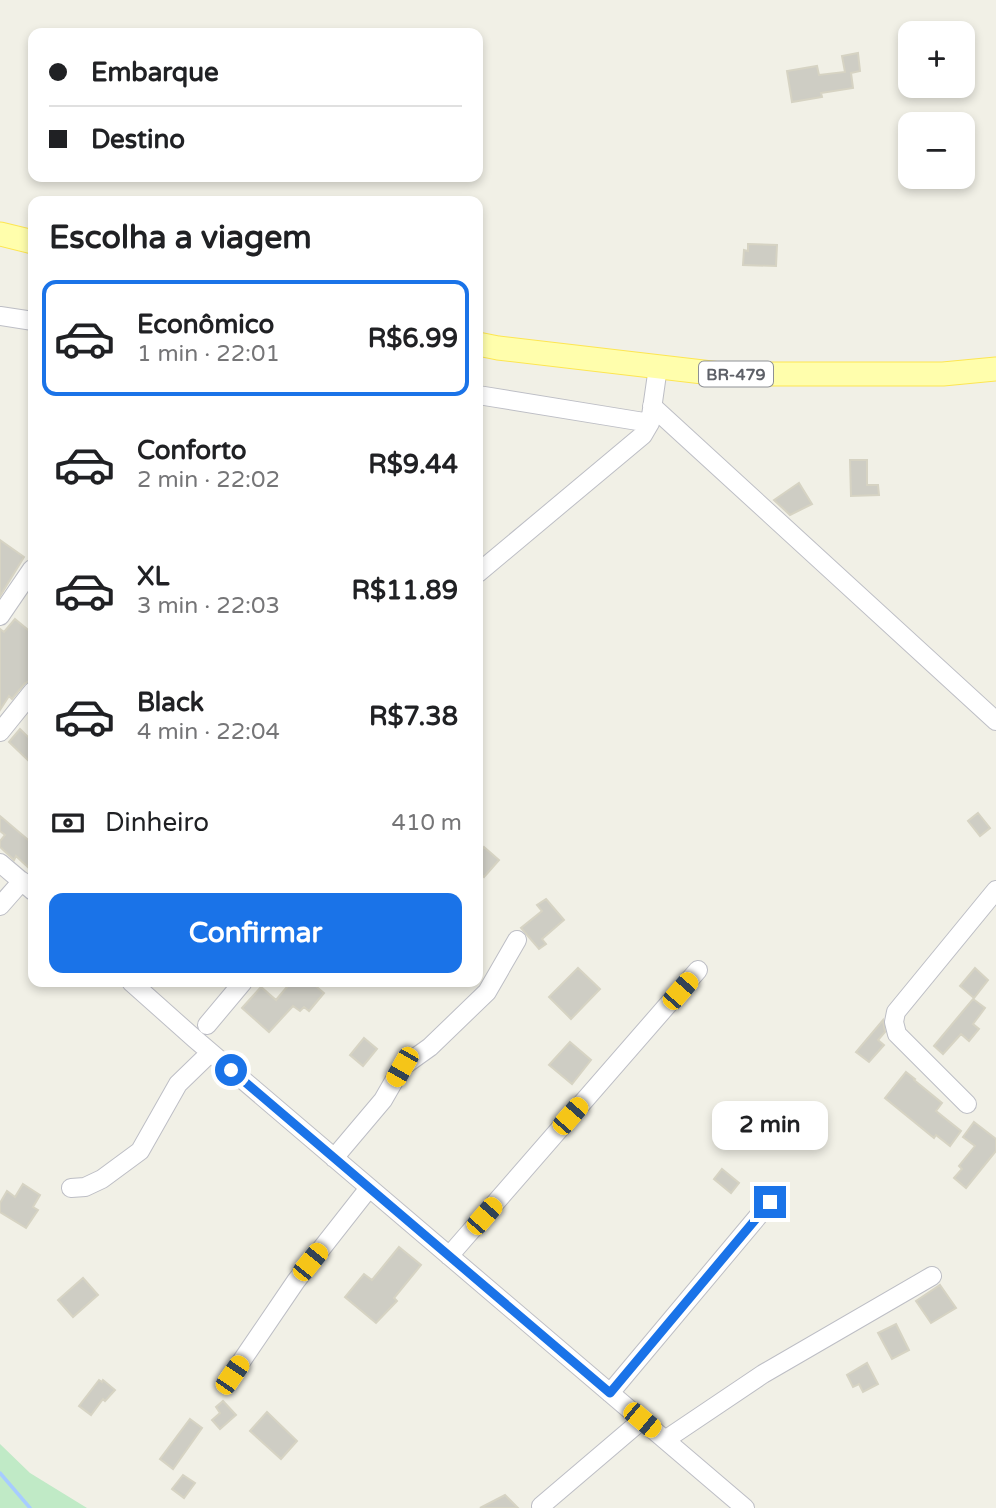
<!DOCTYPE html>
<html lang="pt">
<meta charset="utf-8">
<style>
:root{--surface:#fff;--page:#f2f2f2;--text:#202124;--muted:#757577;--line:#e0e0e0;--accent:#1a73e8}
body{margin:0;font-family:"Varela Round",sans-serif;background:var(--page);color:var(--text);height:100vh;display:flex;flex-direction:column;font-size:26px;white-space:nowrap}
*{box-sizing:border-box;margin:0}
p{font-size:23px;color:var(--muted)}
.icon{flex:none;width:38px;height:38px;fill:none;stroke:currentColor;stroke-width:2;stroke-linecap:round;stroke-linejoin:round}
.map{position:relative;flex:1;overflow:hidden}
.side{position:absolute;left:28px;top:196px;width:455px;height:791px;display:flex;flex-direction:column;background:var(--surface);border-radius:14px;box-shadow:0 4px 10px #0003}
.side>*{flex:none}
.guide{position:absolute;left:28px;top:28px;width:455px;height:154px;border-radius:14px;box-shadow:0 4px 10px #0003;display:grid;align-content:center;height:154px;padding:0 21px;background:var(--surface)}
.tools{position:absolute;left:898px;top:21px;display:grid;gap:14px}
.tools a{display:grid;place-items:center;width:77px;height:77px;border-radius:14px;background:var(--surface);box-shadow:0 4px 10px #0003;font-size:35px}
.end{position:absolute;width:32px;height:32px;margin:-16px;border:9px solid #1a73e8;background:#fff;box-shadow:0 0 0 4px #fff}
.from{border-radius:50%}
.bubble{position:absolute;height:49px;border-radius:14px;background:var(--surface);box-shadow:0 4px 10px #0003;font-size:23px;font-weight:700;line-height:49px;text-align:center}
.car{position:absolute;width:21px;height:42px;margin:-21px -10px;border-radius:9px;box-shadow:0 0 5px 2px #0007;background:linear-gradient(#f5c518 24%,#345 0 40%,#f5c518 0 76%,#345 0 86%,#f5c518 0)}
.guide b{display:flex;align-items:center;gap:24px;height:66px;font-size:26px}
.guide b+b{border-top:2px solid var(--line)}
.guide i{width:18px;height:18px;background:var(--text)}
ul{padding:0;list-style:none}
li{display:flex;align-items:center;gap:21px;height:116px;margin:0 14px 10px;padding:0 7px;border:4px solid transparent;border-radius:14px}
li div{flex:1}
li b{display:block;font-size:26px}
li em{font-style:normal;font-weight:700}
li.selected{border-color:var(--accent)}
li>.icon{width:63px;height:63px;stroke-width:1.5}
h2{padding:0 21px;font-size:32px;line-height:84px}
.pay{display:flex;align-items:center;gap:18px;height:77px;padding:0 21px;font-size:26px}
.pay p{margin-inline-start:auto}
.cta{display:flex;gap:14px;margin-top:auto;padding:14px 21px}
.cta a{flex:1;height:80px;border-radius:14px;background:var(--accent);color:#fff;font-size:28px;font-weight:700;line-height:80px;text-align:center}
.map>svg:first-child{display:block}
</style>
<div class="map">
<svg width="996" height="1508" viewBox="0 0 996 1508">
<rect width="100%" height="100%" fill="#f1f0e6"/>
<path fill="#c0eac6" d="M0 1444 30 1473 87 1508H0Z"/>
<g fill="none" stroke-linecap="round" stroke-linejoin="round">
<path stroke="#a7ccff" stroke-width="3.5" d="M0 1473 30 1508"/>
</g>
<path fill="#cecdc4" stroke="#d6d3c3" stroke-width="2" d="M858 53 860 71 851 73 853 88 821 93 822 97 792 102 787 71 817 66 819 75 845 72 842 56Z
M748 244 777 245 776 266 743 265 744 250 748 251Z
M850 460H867V485H878L879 495 851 496Z
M799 483 812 504 790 515 774 500Z
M0 540 24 557 0 596Z
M15 619 33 634V680L25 683 12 699 9 696 0 710V629L4 632Z
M20 729 33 742V765L9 742Z
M978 813 990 828 980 836 968 821Z
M0 816 33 844V872L16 856 14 860 0 847V841L5 835 0 831Z
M484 847 499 860 484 877 478 872V854Z
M546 899 564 920 542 939 546 944 539 949 521 928 542 911 537 905Z
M578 968 600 989 571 1019 549 997Z
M975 968 988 980 974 998 960 986Z
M291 982H311L324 993 309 1011 304 1007 300 1011 293 1006 269 1032 242 1008 261 987 276 1000Z
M973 999 985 1008 973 1024 979 1029 969 1041 961 1034 943 1054 934 1046Z
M883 1020 885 1032 878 1040 884 1045 869 1062 856 1052Z
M364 1038 377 1049 363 1066 350 1055Z
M570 1042 591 1060 572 1084 549 1065Z
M906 1072 915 1079 914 1080 942 1103 936 1111 961 1131 950 1146 936 1135 934 1138 885 1098Z
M974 1122 996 1139V1151L966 1188 954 1178 962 1169 959 1166 975 1146 963 1137Z
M722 1169 739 1183 731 1193 714 1179Z
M23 1184 40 1195 33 1207 38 1210 26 1228 0 1212V1203L7 1191 15 1197Z
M399 1247 421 1265 394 1298 397 1301 376 1323 345 1297 364 1274 372 1280Z
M83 1278 98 1295 73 1317 58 1300Z
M940 1285 956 1308 931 1323 916 1301Z
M896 1324 909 1350 892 1359 878 1333Z
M867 1363 878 1384 863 1392 859 1384 853 1387 847 1375Z
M99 1380 102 1382 103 1380 115 1390 105 1401 103 1399 91 1415 79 1406Z
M223 1401 236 1415 220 1429 212 1420 220 1413 216 1407Z
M267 1412 297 1441 281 1459 250 1431Z
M190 1419 202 1428 173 1469 160 1459Z
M183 1475 195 1483 184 1498 172 1489Z
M505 1495 518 1508H480Z"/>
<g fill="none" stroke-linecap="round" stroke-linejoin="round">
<g stroke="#bdbec5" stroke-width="20">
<path id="minor" d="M0 316 33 321
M478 395 650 423
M652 406 996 721
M478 573 643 435 650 423 658 367
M0 616 32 569
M0 732 33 691
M0 863 33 891
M0 906 22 881
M131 982 195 1039 745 1508
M207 1025 243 982
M967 1104 897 1034 894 1022 896 1012 996 890
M334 1158 383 1100 402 1067 430 1047 487 992 517 940
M71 1188 85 1187 102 1179 140 1151 178 1084 210 1053
M449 1256 698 970
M232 1375 296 1281 369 1188
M610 1393 770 1202
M665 1440 763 1374 932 1276
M541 1506 642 1420"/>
</g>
<g stroke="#fde652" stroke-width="25">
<path id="major" d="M0 234 33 242
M478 344 498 348 720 374H943L996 369"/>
</g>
<use href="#minor" stroke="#fff" stroke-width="18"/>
<use href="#major" stroke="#fffeac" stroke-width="23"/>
</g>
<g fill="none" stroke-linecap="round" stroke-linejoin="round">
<path stroke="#1a73e8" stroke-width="9" d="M231 1070 610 1393 770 1202"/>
</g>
<g text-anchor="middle" stroke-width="6" stroke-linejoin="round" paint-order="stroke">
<rect fill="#fff" stroke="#8e9095" stroke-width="2" x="699" y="361.5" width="74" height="25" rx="5"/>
<g font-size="16" font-weight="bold" fill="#5d6067">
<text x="736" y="380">BR-479</text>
</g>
</g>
</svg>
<div class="tools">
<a>+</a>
<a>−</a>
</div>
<i class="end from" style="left:231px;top:1070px"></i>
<i class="end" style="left:770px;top:1202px"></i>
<div class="bubble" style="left:712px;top:1101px;width:116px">2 min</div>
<i class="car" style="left:680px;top:991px;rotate:41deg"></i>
<i class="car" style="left:402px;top:1067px;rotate:210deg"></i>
<i class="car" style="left:570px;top:1116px;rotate:41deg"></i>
<i class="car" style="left:484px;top:1216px;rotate:41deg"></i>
<i class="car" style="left:310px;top:1262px;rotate:39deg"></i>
<i class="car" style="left:232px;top:1375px;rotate:34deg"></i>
<i class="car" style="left:642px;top:1420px;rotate:130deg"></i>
<div class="guide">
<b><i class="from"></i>Embarque</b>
<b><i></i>Destino</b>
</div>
<section class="side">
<h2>Escolha a viagem</h2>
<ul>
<li class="selected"><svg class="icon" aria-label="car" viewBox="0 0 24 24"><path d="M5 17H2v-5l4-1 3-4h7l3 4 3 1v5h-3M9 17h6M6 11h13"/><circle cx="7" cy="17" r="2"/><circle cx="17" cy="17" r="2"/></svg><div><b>Econômico</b><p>1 min · 22:01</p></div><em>R$6.99</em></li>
<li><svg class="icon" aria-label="car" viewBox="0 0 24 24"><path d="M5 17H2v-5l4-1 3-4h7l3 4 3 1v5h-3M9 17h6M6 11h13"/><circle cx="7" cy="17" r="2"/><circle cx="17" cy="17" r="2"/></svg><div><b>Conforto</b><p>2 min · 22:02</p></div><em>R$9.44</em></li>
<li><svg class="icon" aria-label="car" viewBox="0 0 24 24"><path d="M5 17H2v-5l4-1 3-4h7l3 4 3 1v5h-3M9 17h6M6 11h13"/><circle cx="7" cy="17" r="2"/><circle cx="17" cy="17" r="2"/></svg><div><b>XL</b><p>3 min · 22:03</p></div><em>R$11.89</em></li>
<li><svg class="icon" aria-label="car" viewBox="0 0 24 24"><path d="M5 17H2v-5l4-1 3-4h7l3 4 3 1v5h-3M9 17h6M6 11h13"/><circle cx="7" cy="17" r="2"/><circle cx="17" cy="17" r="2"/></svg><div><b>Black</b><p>4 min · 22:04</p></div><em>R$7.38</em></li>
</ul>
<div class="pay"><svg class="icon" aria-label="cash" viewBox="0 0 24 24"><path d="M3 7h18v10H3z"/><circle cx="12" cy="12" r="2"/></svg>Dinheiro<p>410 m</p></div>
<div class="cta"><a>Confirmar</a></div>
</section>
</div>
